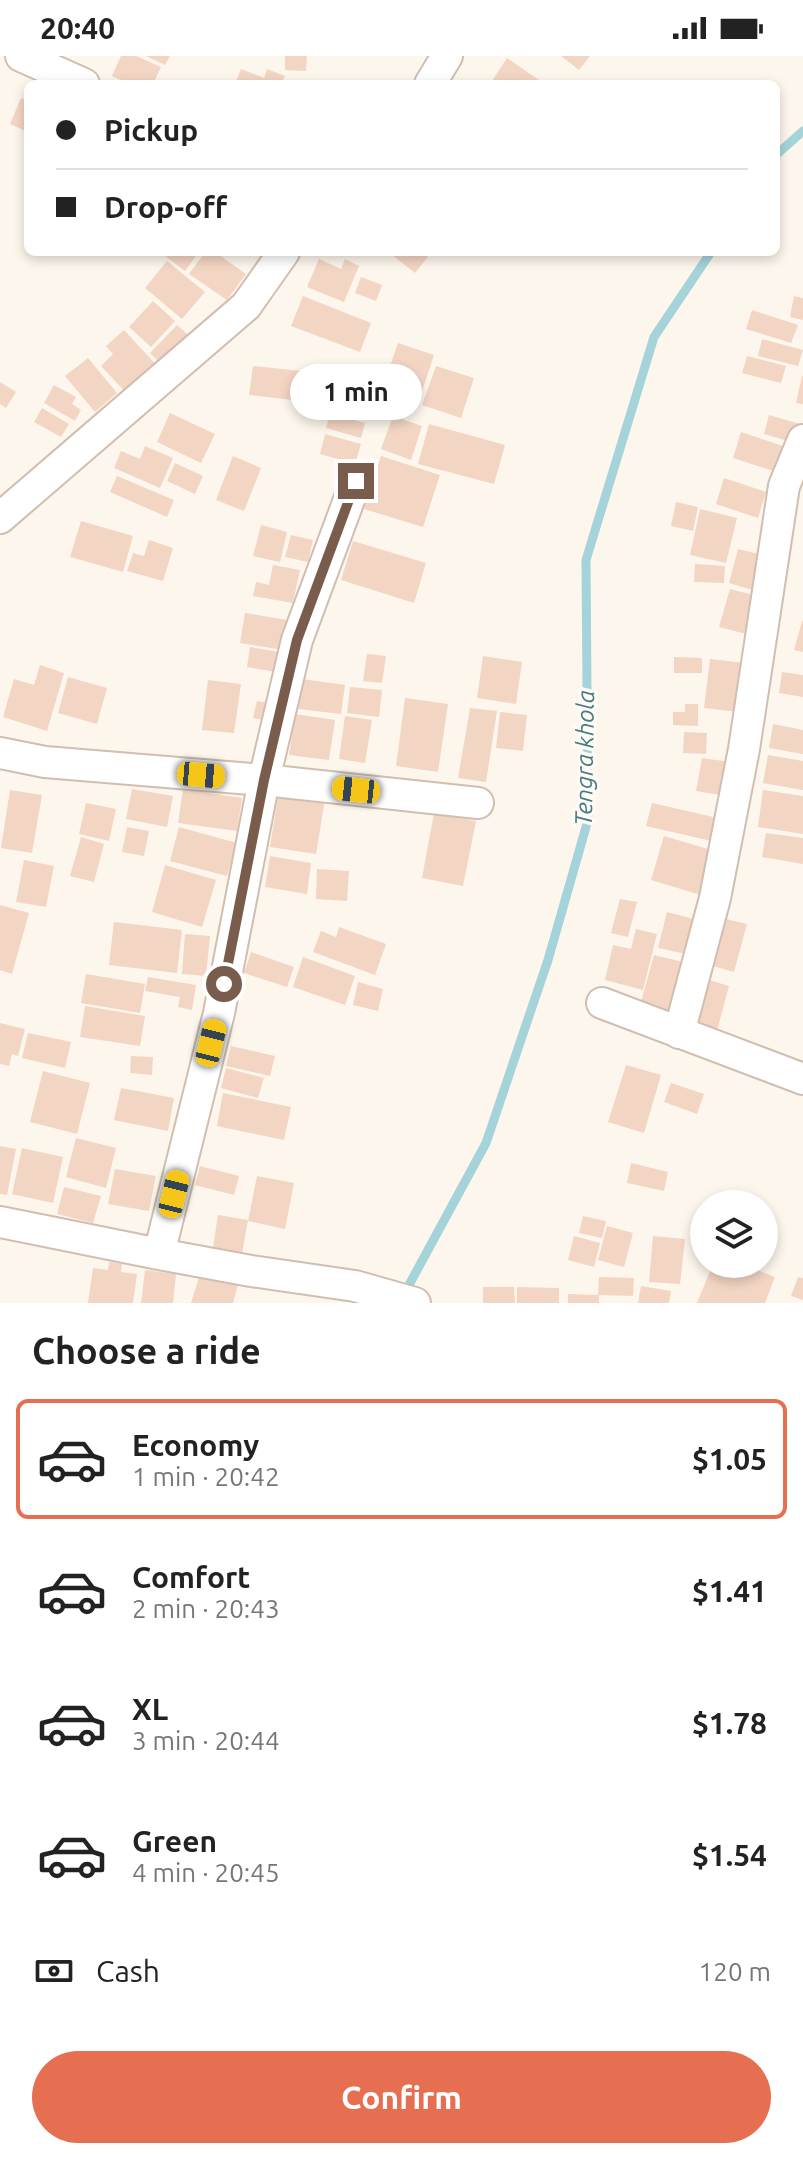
<!DOCTYPE html>
<meta charset="utf-8">
<style>
:root{--surface:#fff;--page:#f2f2f2;--text:#222;--muted:#767676;--line:#e0e0e0;--accent:#e76f51}
body{margin:0;font-family:Ubuntu,sans-serif;background:var(--page);color:var(--text);height:100vh;display:flex;flex-direction:column;font-size:30px;white-space:nowrap}
*{box-sizing:border-box;margin:0}
p{font-size:26px;color:var(--muted)}
.icon{flex:none;width:44px;height:44px;fill:none;stroke:currentColor;stroke-width:2;stroke-linecap:round;stroke-linejoin:round}
.map{position:relative;height:1247px;overflow:hidden}
.side{display:flex;flex-direction:column;background:var(--surface);flex:1}
.side>*{flex:none}
.guide{position:absolute;left:24px;top:24px;width:756px;height:176px;border-radius:12px;box-shadow:0 4px 12px #0003;display:grid;align-content:center;height:176px;padding:0 32px;background:var(--surface)}
.controls{position:absolute;left:690px;top:1134px;display:grid;gap:16px}
.controls a{display:grid;place-items:center;width:88px;height:88px;border-radius:50%;background:var(--surface);box-shadow:0 4px 12px #0003;font-size:40px}
.end{position:absolute;width:36px;height:36px;margin:-18px;border:10px solid #7a5c4d;background:#fff;box-shadow:0 0 0 4px #fff}
.from{border-radius:50%}
.bubble{position:absolute;height:56px;border-radius:28px;background:var(--surface);box-shadow:0 4px 12px #0003;font-size:26px;font-weight:600;line-height:56px;text-align:center}
.car{position:absolute;width:24px;height:48px;margin:-24px -12px;border-radius:10px;box-shadow:0 0 6px 2px #0007;background:linear-gradient(#f5c518 24%,#345 0 40%,#f5c518 0 76%,#345 0 86%,#f5c518 0)}
.guide b{display:flex;align-items:center;gap:28px;height:76px;font-size:30px}
.guide b+b{border-top:2px solid var(--line)}
.guide i{width:20px;height:20px;background:var(--text)}
ul{padding:0;list-style:none}
li{display:flex;align-items:center;gap:24px;height:120px;margin:0 16px 12px;padding:0 16px;border:4px solid transparent;border-radius:12px}
li div{flex:1}
li b{display:block;font-size:30px}
li em{font-style:normal;font-weight:600}
li.selected{border-color:var(--accent)}
li>.icon{width:72px;height:72px;stroke-width:1.5}
h2{padding:0 32px;font-size:36px;line-height:96px}
.pay{display:flex;align-items:center;gap:20px;height:88px;padding:0 32px;font-size:30px}
.pay p{margin-inline-start:auto}
.primary-button{display:flex;gap:16px;margin-top:auto;padding:16px 32px}
.primary-button a{flex:1;height:92px;border-radius:48px;background:var(--accent);color:#fff;font-size:32px;font-weight:600;line-height:92px;text-align:center}
.status{display:flex;justify-content:space-between;align-items:center;height:56px;padding:0 40px;background:var(--surface);direction:ltr}
.status svg{height:22px;fill:currentColor}
.map>svg:first-child{display:block}
</style>
<div class="status"><b>20:40</b><svg viewBox="0 0 49 12"><path d="M0 12V9h3v3zM5 12V6h3v6zM10 12V3h3v9zM15 12V0h3v12zM26 1h20v11H26zM47 4h2v5h-2z"/></svg></div>
<div class="map">
<svg width="803" height="1247" viewBox="0 0 803 1247">
<rect width="100%" height="100%" fill="#fdf6ec"/>
<g fill="none" stroke-linecap="round" stroke-linejoin="round">
<path stroke="#a5d3da" stroke-width="9" d="M776 99 803 75
M403 1240 486 1087 548 904 588 764 586 504 654 281 711 196"/>
</g>
<path fill="#f3d5c3" d="M121 0H136L161 11 153 28H129L112 20Z
M146 0H170L165 9Z
M285 0H307L306 15 285 14Z
M561 0H590L579 14Z
M507 2 545 28H490Z
M241 13 264 22 267 13 285 20 281 28H235Z
M21 42 28 45V76L10 68Z
M166 196H199L185 215 164 199Z
M205 196H215L246 218 227 244 189 218Z
M393 196H422L428 201 415 217 391 198Z
M319 203 341 213 345 203 359 210 344 246 307 231Z
M167 205 205 236 182 263 145 232Z
M361 221 382 229 376 245 355 237Z
M303 240 371 267 360 296 291 270Z
M794 240 803 242V264L790 261Z
M153 245 175 265 151 291 129 271Z
M752 254 798 269 791 287 746 273Z
M177 269 193 283 166 313 150 297Z
M124 274 159 312 129 340 101 310 113 298 106 290Z
M762 283 803 294 798 310 758 300Z
M398 287 434 299 419 344 383 331Z
M747 300 786 310 781 327 742 317Z
M88 302 117 337 95 356 65 320Z
M253 310 329 318 326 348 249 339Z
M436 310 474 322 461 362 422 349Z
M802 320H803V348L796 347Z
M0 326 16 336 6 352 0 348Z
M54 329 76 341 72 348 81 354 75 365 44 347Z
M42 352 69 368 61 381 34 366Z
M170 357 215 378 201 407 157 386Z
M330 357 365 367 361 382 326 372Z
M769 359 800 368 795 387 764 378Z
M393 360 422 370 411 404 381 393Z
M429 368 505 389 494 428 418 408Z
M741 376 792 393 783 418 733 402Z
M325 378 361 388 355 408 320 398Z
M145 390 173 402 160 432 114 412 121 395 140 403Z
M233 400 261 412 244 455 216 444Z
M381 400 440 419 423 471 364 453Z
M175 407 203 420 195 438 167 425Z
M117 420 174 444 167 461 110 436Z
M724 422 766 436 758 462 716 448Z
M676 446 698 451 693 475 671 470Z
M700 453 737 462 726 507 690 499Z
M81 465 133 480 123 516 70 501Z
M261 469 287 476 280 506 253 500Z
M291 479 313 484 308 506 285 501Z
M149 484 173 492 163 525 127 515 133 497 144 500Z
M353 485 426 507 414 547 341 524Z
M738 493 766 500 756 535 729 527Z
M695 508 725 510 724 527 694 526Z
M273 509 300 514 293 547 253 540 256 526 269 529Z
M730 533 761 541 750 579 719 571Z
M245 557 288 564 283 594 240 587Z
M802 565H803V596L794 594Z
M250 591 280 596 276 616 247 611Z
M367 598 386 600 382 627 363 625Z
M483 600 522 606 516 648 477 642Z
M674 601 702 602V617H674Z
M710 603 745 607 739 656 704 652Z
M40 609 64 617 47 675 3 661 14 623 34 629Z
M782 616 803 619V641L779 637Z
M68 621 107 632 97 668 58 657Z
M302 623 345 629 341 658 298 653Z
M208 624 241 628 234 677 202 674Z
M350 631 382 634 379 661 347 657Z
M405 642 448 648 438 716 396 710Z
M257 645 273 648 269 665 253 662Z
M685 648H698V670L673 669V656H685Z
M470 652 497 655 486 726 458 722Z
M500 656 527 659 523 695 496 692Z
M295 658 335 664 329 704 289 699Z
M345 660 372 664 365 707 339 703Z
M773 668 803 674V698L769 692Z
M684 676 707 677 706 698 683 697Z
M768 699 803 705V734L763 727Z
M702 702 737 707 732 741 696 735Z
M132 733 173 740 167 771 126 763Z
M183 733 242 742 237 775 178 767Z
M10 734 42 739 32 797 1 792Z
M763 734 803 740V778L758 771Z
M279 735 325 743 316 798 270 791Z
M86 747 116 753 109 785 79 778Z
M652 747 722 763 716 786 646 770Z
M434 757 476 765 463 830 422 822Z
M127 771 149 775 144 800 122 796Z
M179 771 237 787 227 820 170 805Z
M766 777 803 782V808L762 801Z
M664 780 718 796 704 840 651 824Z
M81 781 104 788 94 826 70 820Z
M270 800 311 807 307 838 265 831Z
M24 804 54 810 46 851 16 846Z
M165 809 216 824 202 871 152 856Z
M317 813 349 815 347 845 316 843Z
M620 843 637 846 628 881 611 877Z
M0 849 29 857 12 918 0 914Z
M667 856 694 863 686 898 658 892Z
M722 862 747 868 734 916 709 909Z
M114 866 182 874 177 917 109 909Z
M339 871 386 888 375 919 313 896 321 875 336 881Z
M636 873 657 878 643 934 605 924 613 889 631 893Z
M185 878 210 880 206 920 182 918Z
M251 896 294 911 287 931 244 917Z
M654 899 683 906 669 960 639 953Z
M303 901 355 920 345 949 293 931Z
M86 918 145 928 140 957 81 947Z
M148 921 196 929 192 954 178 951 180 941 145 935Z
M702 922 729 930 717 975 690 967Z
M358 926 383 933 378 955 353 949Z
M85 950 145 960 140 990 80 981Z
M0 967 25 973 18 1000 12 998 9 1010 0 1008Z
M28 977 71 986 65 1012 22 1002Z
M231 990 275 1000 270 1020 226 1010Z
M131 1000 153 1001 152 1019 130 1017Z
M626 1009 661 1019 644 1077 608 1066Z
M226 1012 264 1022 258 1042 221 1032Z
M43 1015 90 1027 77 1078 30 1066Z
M671 1027 704 1038 697 1058 664 1046Z
M121 1032 174 1042 168 1075 114 1064Z
M223 1037 291 1051 284 1084 217 1070Z
M76 1082 116 1092 106 1132 66 1121Z
M0 1090 16 1093 7 1139 0 1138Z
M22 1092 63 1101 53 1147 12 1138Z
M631 1107 668 1116 664 1135 627 1127Z
M200 1110 239 1120 234 1139 195 1129Z
M115 1113 156 1120 149 1155 108 1148Z
M257 1120 294 1127 285 1173 248 1165Z
M64 1131 101 1140 93 1167 57 1158Z
M218 1159 248 1164 241 1203 212 1198Z
M583 1160 606 1165 602 1182 579 1177Z
M607 1170 633 1177 624 1211 598 1204Z
M574 1180 600 1187 594 1211 568 1204Z
M653 1180 685 1183 680 1228 649 1226Z
M109 1206 122 1208 121 1216 137 1218 133 1247H88L93 1212 108 1214Z
M713 1208H741L775 1221 765 1247H697Z
M145 1214 176 1218 173 1247H141Z
M200 1218 238 1229 233 1247H191Z
M599 1221 634 1222 633 1240 599 1239V1247H568V1238L598 1239Z
M798 1221 803 1222V1244L791 1240Z
M641 1230 671 1235 669 1247H638Z
M483 1231H514L515 1247H483Z
M517 1231 559 1232V1247H517Z"/>
<g fill="none" stroke-linecap="round" stroke-linejoin="round">
<g stroke="#d1beb0" stroke-width="34">
<path id="minor" d="M21 0 84 28
M430 28 447 0
M0 462 246 250 284 196
M0 697 45 706 264 724 478 747
M602 947 803 1023
M679 977 715 842 744 693 784 430 803 384
M0 1166 159 1198 219 957 264 724 297 584 356 425
M159 1198 251 1215 355 1230 415 1247"/>
</g>
<use href="#minor" stroke="#fff" stroke-width="30"/>
</g>
<g fill="none" stroke-linecap="round" stroke-linejoin="round">
<path stroke="#7a5c4d" stroke-width="10" d="M224 928 264 724 297 584 356 425"/>
</g>
<g text-anchor="middle" stroke-width="7" stroke-linejoin="round" paint-order="stroke">
<g font-size="24" font-style="italic" fill="#437c86" stroke="#fffaf3">
<text transform="translate(585 702) rotate(-89)" y="8">Tengra khola</text>
</g>
</g>
</svg>
<div class="controls">
<a><svg class="icon" aria-label="layers" viewBox="0 0 24 24"><path d="M12 4l9 5-9 5-9-5zM3 14l9 5 9-5"/></svg></a>
</div>
<i class="end from" style="left:224px;top:928px"></i>
<i class="end" style="left:356px;top:425px"></i>
<div class="bubble" style="left:290px;top:308px;width:132px">1 min</div>
<i class="car" style="left:201px;top:719px;rotate:95deg"></i>
<i class="car" style="left:356px;top:734px;rotate:276deg"></i>
<i class="car" style="left:211px;top:987px;rotate:14deg"></i>
<i class="car" style="left:174px;top:1138px;rotate:14deg"></i>
<div class="guide">
<b><i class="from"></i>Pickup</b>
<b><i></i>Drop-off</b>
</div>
</div>
<section class="side">
<h2>Choose a ride</h2>
<ul>
<li class="selected"><svg class="icon" aria-label="car" viewBox="0 0 24 24"><path d="M5 17H2v-5l4-1 3-4h7l3 4 3 1v5h-3M9 17h6M6 11h13"/><circle cx="7" cy="17" r="2"/><circle cx="17" cy="17" r="2"/></svg><div><b>Economy</b><p>1 min · 20:42</p></div><em>$1.05</em></li>
<li><svg class="icon" aria-label="car" viewBox="0 0 24 24"><path d="M5 17H2v-5l4-1 3-4h7l3 4 3 1v5h-3M9 17h6M6 11h13"/><circle cx="7" cy="17" r="2"/><circle cx="17" cy="17" r="2"/></svg><div><b>Comfort</b><p>2 min · 20:43</p></div><em>$1.41</em></li>
<li><svg class="icon" aria-label="car" viewBox="0 0 24 24"><path d="M5 17H2v-5l4-1 3-4h7l3 4 3 1v5h-3M9 17h6M6 11h13"/><circle cx="7" cy="17" r="2"/><circle cx="17" cy="17" r="2"/></svg><div><b>XL</b><p>3 min · 20:44</p></div><em>$1.78</em></li>
<li><svg class="icon" aria-label="car" viewBox="0 0 24 24"><path d="M5 17H2v-5l4-1 3-4h7l3 4 3 1v5h-3M9 17h6M6 11h13"/><circle cx="7" cy="17" r="2"/><circle cx="17" cy="17" r="2"/></svg><div><b>Green</b><p>4 min · 20:45</p></div><em>$1.54</em></li>
</ul>
<div class="pay"><svg class="icon" aria-label="cash" viewBox="0 0 24 24"><path d="M3 7h18v10H3z"/><circle cx="12" cy="12" r="2"/></svg>Cash<p>120 m</p></div>
<div class="primary-button"><a>Confirm</a></div>
</section>
